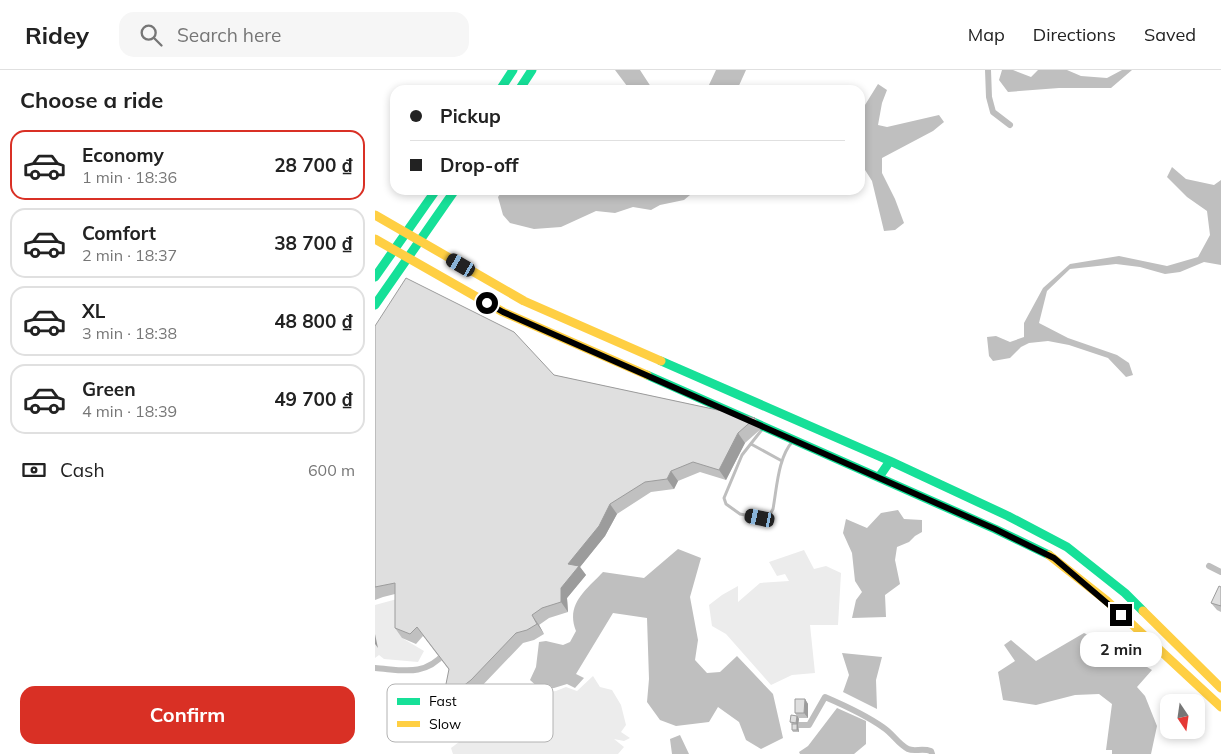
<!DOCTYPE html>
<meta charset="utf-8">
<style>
:root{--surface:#fff;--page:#f6f6f6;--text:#222;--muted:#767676;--line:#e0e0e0;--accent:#d93025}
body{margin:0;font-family:Mulish,sans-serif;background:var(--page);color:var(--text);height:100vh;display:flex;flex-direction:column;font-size:19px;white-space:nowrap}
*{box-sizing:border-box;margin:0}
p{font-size:16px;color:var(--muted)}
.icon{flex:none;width:28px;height:28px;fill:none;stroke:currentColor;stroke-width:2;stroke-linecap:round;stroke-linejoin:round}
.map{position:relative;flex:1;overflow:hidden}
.panel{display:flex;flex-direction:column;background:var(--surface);width:375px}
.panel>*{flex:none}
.top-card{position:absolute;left:15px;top:15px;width:475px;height:110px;border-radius:15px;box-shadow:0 2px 8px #0003;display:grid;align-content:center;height:110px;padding:0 20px;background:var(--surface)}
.needle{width:32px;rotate:167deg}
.buttons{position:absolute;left:785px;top:624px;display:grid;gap:10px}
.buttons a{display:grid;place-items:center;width:45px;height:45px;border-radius:10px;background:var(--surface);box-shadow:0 2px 8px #0003;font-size:25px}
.end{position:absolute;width:22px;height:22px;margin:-11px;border:6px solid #000;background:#fff;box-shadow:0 0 0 2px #fff}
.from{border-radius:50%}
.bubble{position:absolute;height:35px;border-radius:15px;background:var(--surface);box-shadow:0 2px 8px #0003;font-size:16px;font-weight:700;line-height:35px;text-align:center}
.car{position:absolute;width:15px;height:30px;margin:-15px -8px;border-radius:6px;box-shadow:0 0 4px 1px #0007;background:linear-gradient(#222 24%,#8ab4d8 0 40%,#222 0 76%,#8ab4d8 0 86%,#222 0)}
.top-card b{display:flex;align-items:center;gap:18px;height:48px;font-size:19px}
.top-card b+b{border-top:1px solid var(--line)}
.top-card i{width:12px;height:12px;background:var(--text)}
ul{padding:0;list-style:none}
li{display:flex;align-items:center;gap:15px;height:70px;margin:0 10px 8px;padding:0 10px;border:2px solid var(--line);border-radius:15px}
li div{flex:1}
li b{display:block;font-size:19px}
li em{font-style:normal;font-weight:700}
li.current{border-color:var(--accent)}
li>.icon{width:45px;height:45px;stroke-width:1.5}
h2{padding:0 20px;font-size:22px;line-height:60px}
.pay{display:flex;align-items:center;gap:12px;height:55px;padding:0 20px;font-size:19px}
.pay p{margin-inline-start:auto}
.cta{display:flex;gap:10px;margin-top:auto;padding:10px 20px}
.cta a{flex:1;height:58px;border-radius:15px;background:var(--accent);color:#fff;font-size:20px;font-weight:700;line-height:58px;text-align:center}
header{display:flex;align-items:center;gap:30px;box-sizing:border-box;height:70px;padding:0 25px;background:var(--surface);border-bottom:1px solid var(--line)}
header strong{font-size:24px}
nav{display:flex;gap:28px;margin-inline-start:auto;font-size:18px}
.search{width:350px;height:45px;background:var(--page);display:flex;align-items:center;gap:12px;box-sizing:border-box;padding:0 18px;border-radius:15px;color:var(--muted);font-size:19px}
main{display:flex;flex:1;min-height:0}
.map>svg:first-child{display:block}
</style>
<header>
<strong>Ridey</strong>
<div class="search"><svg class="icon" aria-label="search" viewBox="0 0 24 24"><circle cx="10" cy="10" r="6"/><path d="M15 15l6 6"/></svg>Search here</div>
<nav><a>Map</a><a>Directions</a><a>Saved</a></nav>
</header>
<main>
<section class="panel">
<h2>Choose a ride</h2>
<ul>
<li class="current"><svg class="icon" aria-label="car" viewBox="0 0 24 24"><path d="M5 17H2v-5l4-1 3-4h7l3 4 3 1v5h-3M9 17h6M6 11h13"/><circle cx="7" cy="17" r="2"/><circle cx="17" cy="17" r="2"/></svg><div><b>Economy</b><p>1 min · 18:36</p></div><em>28 700 ₫</em></li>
<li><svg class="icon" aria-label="car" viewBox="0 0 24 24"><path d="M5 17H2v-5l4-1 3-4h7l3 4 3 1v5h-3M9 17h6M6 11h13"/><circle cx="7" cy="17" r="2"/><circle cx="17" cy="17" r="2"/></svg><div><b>Comfort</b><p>2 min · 18:37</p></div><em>38 700 ₫</em></li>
<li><svg class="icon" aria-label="car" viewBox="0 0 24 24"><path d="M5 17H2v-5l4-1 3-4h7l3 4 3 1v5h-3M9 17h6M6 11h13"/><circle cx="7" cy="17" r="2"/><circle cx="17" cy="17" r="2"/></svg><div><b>XL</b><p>3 min · 18:38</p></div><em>48 800 ₫</em></li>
<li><svg class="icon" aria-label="car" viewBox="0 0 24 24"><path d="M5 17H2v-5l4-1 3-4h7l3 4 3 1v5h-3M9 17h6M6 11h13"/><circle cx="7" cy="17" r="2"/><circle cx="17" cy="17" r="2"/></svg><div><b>Green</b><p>4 min · 18:39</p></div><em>49 700 ₫</em></li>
</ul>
<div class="pay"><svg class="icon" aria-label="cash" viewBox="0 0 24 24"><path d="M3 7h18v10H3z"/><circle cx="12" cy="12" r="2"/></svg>Cash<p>600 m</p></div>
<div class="cta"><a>Confirm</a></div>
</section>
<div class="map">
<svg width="846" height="684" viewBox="0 0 846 684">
<rect width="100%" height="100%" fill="#fff"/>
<path fill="#ececec" d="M429 480 439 499 451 496 466 503 463 555H435L440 603 417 605 396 615 351 564 337 556 334 535 347 525 363 516V532L385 513 414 511 410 504 402 506 394 492Z
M22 529 27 568 49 581 43 592 9 589 4 585 0 588V535Z
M218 606 225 617 237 620 246 635 251 655 246 662 255 668 249 671 239 669 249 677 243 684H78L76 678 84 672 103 666 113 654 159 635 162 623 181 621 191 617 202 621Z"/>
<path fill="#bfbfbf" d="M240 0H265L278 20H255Z
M341 0H371L362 20H329L333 17Z
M627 0H638L656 7 663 0H692L706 6 732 8 747 0H757L736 18H684L633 22 624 10Z
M503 14 512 20 507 33 503 55 512 57 564 45 569 52 558 61 507 88V103L520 129 529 153 520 160 509 161 497 111 485 92V43Z
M797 97 811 109 839 115 846 110V195L829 192 805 202 790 204 765 197 741 194 695 199 672 221 664 253 693 268 742 285 754 293 758 305 751 307 733 288 694 275 673 271 654 273 646 277 635 288 618 291 614 286 612 267 621 266 635 272 649 267V253L668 218 695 194 744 186 792 196 823 187 835 165 832 141 812 127 792 107Z
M128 120H165L167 122 171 120H321L309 130 285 135 276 140 258 137 240 143 221 141 186 157 159 159 135 153 128 145 123 127Z
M523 440 529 449 547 450V462L540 466 534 472 522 477 520 490 525 514 510 525 511 547 477 548 481 530 487 522 480 511 477 483 468 463 471 449 492 458 506 443Z
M303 479 326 488 315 527 323 570 320 590 332 603 345 602 362 586 398 624 408 668 386 679 371 670 364 652 343 637 334 652 301 656 285 650 272 632 274 609 272 548 238 543 201 604 209 608 200 618 192 614 179 618 165 619 155 610 161 597 164 572 171 571 188 575 195 572 201 561C190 534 212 519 228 502L269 508Z
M709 563 741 578 777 600 762 617 770 626 782 656 776 684H737V680H731L737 634 724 624 700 625 661 635 628 630 623 602 640 591 629 575 636 570 661 591Z
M467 583 507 587 501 610 502 639 468 622 474 605Z
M462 638 491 651V674L479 684H425L424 682 433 676Z
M305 665 314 684H297L295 669Z"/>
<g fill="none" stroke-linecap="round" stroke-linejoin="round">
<path stroke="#bebebe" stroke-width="3" d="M389 357 367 385 349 428 351 434 365 444 390 449 394 446 398 439C402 417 403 387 418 371
M376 374 407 391"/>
<path stroke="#bebebe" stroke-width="6" d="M613 0 614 27 618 42 635 55
M834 496 846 502
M0 598C28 600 49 607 70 583
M423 655H434L450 627C471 636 491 645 509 658 518 664 523 674 533 679 539 682 547 678 556 681L557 684"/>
<path stroke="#16e098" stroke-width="9" d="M125 20 138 0
M144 20 157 0
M0 207 61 120
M0 235 80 120
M286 291 515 391 633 446 692 477 750 523 768 541
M272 305 620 459 674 485
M504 407 515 391"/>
<path stroke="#ffcf43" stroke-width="9" d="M0 145 149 231 286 291
M0 169 128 242 272 305
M674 485 732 531 846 637
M768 541 846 618"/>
</g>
<path fill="#c0c0c0" d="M0 256 179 305 380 348 387 358 370 373 351 410 325 402 303 411 299 419 276 422 242 444 230 466 205 497 211 505 192 528 193 542 174 548 164 555 169 564 159 570 148 573 103 620 90 630 78 624 71 614 74 600 48 566 41 574 27 568 20 558V524L8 527 0 530Z
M846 517V542L842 540 836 533Z
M430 629 433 634V648H424L423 655 424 662H418L417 660V655L415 652 422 646 420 643Z"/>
<path fill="#9c9c9c" d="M363 363 370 373 351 410 344 400Z
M296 401 303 411 299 419 292 409Z
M235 434 242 444 230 466 205 497 211 505 192 528 193 542 186 532V518L193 494Z
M157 545 164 555 169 564 162 554Z
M0 564 3 578 0 574Z
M430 629 433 634V648L429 643Z
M422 646 424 649 423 655 424 662 422 660 421 653Z"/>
<path fill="#dfdfdf" stroke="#9c9c9c" d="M31 208 139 262 179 305 380 348 363 363 344 400 318 392 296 401 292 409 270 412 235 434 224 456 193 494 204 496 186 518V532L167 538 157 545 162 554 152 560 141 563 96 610 83 620 71 614 74 599 42 557 35 564 20 558V513L0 517V256Z
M844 516 846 517V536L836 533Z
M420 629H430L429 643H420Z
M416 645 422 646 421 653 415 652Z
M417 654H422V660H417Z"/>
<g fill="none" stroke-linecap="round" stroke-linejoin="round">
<path stroke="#000" stroke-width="6" d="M112 233 128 242 620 459 679 488 746 545"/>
</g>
<rect x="12" y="614" width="166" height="58" rx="8" fill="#fff" stroke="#b2b2b2" stroke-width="1"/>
<rect x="22" y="628" width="23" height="7" fill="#16e098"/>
<rect x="22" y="651" width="23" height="6" fill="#ffcf43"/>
<g font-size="14" fill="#000">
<text x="54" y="636">Fast</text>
<text x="54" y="659">Slow</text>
</g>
</svg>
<div class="buttons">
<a><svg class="needle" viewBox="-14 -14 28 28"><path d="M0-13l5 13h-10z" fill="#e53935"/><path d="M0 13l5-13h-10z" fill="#767676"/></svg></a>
</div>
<i class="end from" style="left:112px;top:233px"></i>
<i class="end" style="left:746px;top:545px"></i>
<div class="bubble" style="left:705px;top:562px;width:82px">2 min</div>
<i class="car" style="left:86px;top:195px;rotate:300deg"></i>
<i class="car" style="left:385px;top:448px;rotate:282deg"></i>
<div class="top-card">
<b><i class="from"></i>Pickup</b>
<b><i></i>Drop-off</b>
</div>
</div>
</main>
